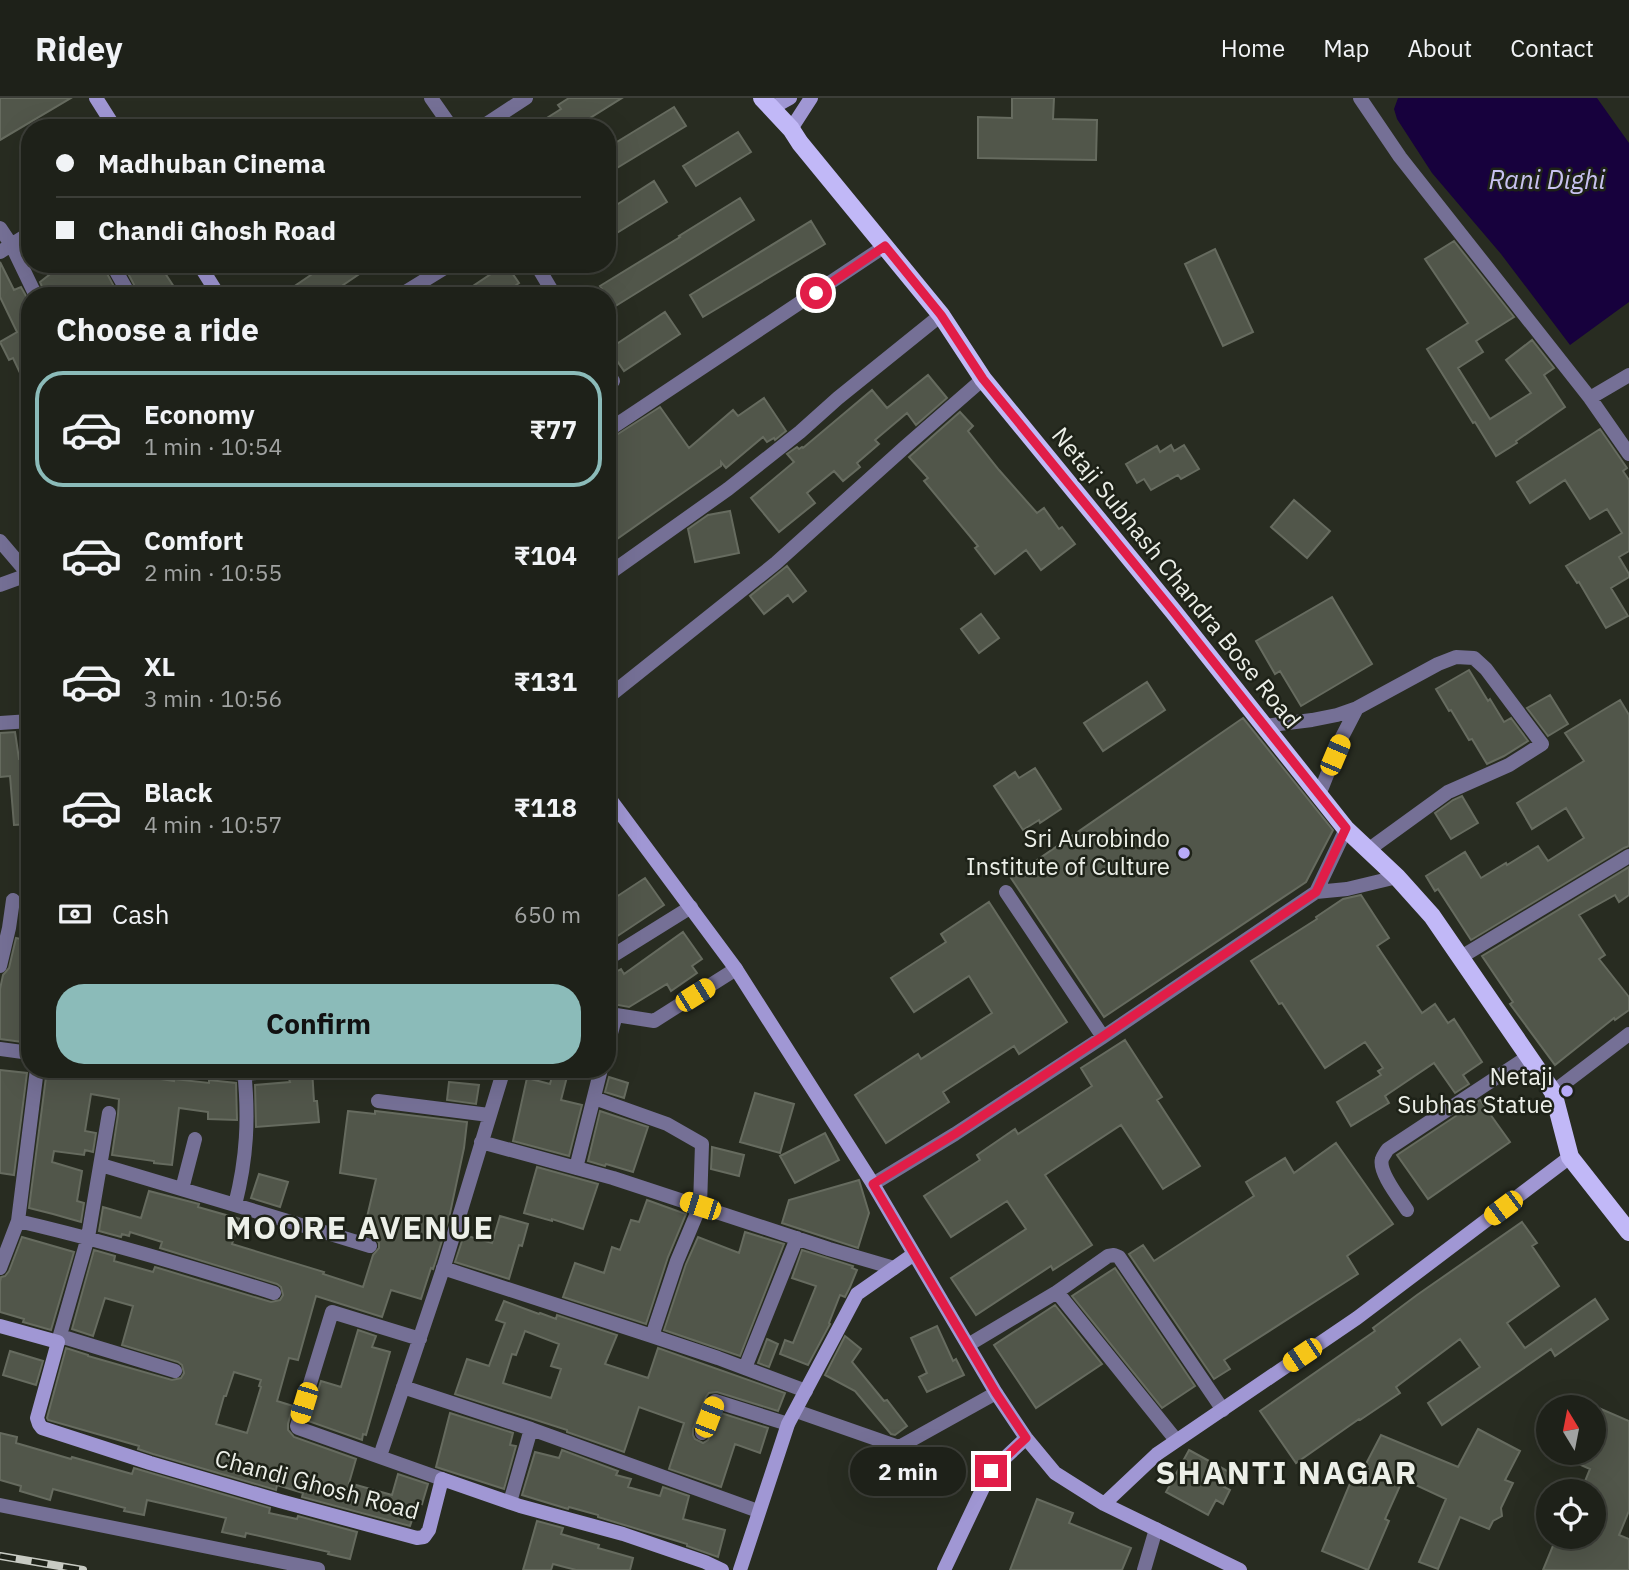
<!DOCTYPE html>
<meta charset="utf-8">
<style>
:root{--surface:#1e2119;--page:#2b2e26;--text:#f1f3f6;--muted:#a1a3a2;--line:#3c3e38;--accent:#8bbbb9}
body{margin:0;font-family:"IBM Plex Sans",sans-serif;background:var(--page);color:var(--text);height:100vh;display:flex;flex-direction:column;font-size:26px;white-space:nowrap}
*{box-sizing:border-box;margin:0}
p{font-size:23px;color:var(--muted)}
.icon{flex:none;width:38px;height:38px;fill:none;stroke:currentColor;stroke-width:2;stroke-linecap:round;stroke-linejoin:round}
.map{position:relative;flex:1;overflow:hidden}
.details{position:absolute;left:21px;top:189px;width:595px;height:791px;display:flex;flex-direction:column;background:var(--surface);border-radius:28px;box-shadow:0 7px 28px #0002,0 0 0 2px var(--line)}
.details>*{flex:none}
.banner{position:absolute;left:21px;top:21px;width:595px;height:154px;border-radius:28px;box-shadow:0 7px 28px #0002,0 0 0 2px var(--line);display:grid;align-content:center;height:154px;padding:0 35px;background:var(--surface)}
.needle{width:46px;rotate:350deg}
.tools{position:absolute;left:1536px;top:1297px;display:grid;gap:14px}
.tools a{display:grid;place-items:center;width:70px;height:70px;border-radius:50%;background:var(--surface);box-shadow:0 7px 28px #0002,0 0 0 2px var(--line);font-size:35px}
.end{position:absolute;width:32px;height:32px;margin:-16px;border:9px solid #e11d48;background:#fff;box-shadow:0 0 0 4px #fff}
.from{border-radius:50%}
.bubble{position:absolute;height:49px;border-radius:24px;background:var(--surface);box-shadow:0 7px 28px #0002,0 0 0 2px var(--line);font-size:23px;font-weight:700;line-height:49px;text-align:center}
.car{position:absolute;width:21px;height:42px;margin:-21px -10px;border-radius:9px;box-shadow:0 0 5px 2px #0007;background:linear-gradient(#f5c518 24%,#345 0 40%,#f5c518 0 76%,#345 0 86%,#f5c518 0)}
.banner b{display:flex;align-items:center;gap:24px;height:66px;font-size:26px}
.banner b+b{border-top:2px solid var(--line)}
.banner i{width:18px;height:18px;background:var(--text)}
ul{padding:0;list-style:none}
li{display:flex;align-items:center;gap:21px;height:116px;margin:0 14px 10px;padding:0 21px;border:4px solid transparent;border-radius:28px}
li div{flex:1}
li b{display:block;font-size:26px}
li em{font-style:normal;font-weight:700}
li.selected{border-color:var(--accent)}
li>.icon{width:63px;height:63px;stroke-width:1.5}
h2{padding:0 35px;font-size:32px;line-height:84px}
.pay{display:flex;align-items:center;gap:18px;height:77px;padding:0 35px;font-size:26px}
.pay p{margin-inline-start:auto}
.button{display:flex;gap:14px;margin-top:auto;padding:14px 35px}
.button a{flex:1;height:80px;border-radius:28px;background:var(--accent);color:#111;font-size:28px;font-weight:700;line-height:80px;text-align:center}
header{display:flex;align-items:center;gap:42px;box-sizing:border-box;height:98px;padding:0 35px;background:var(--surface);border-bottom:2px solid var(--line)}
header strong{font-size:33px}
nav{display:flex;gap:38px;margin-inline-start:auto;font-size:24px}
.map>svg:first-child{display:block}
</style>
<header>
<strong>Ridey</strong>
<nav><a>Home</a><a>Map</a><a>About</a><a>Contact</a></nav>
</header>
<div class="map">
<svg width="1629" height="1472" viewBox="0 0 1629 1472">
<rect width="100%" height="100%" fill="#282c21"/>
<path fill="#17013d" d="M1398 0H1597L1629 45V204L1570 247 1501 156 1432 75 1397 21 1394 11Z"/>
<path fill="#51564a" stroke="#666b5f" stroke-width="2" fill-rule="evenodd" d="M0 0H71L0 42Z
M569 0H622L574 30H531L561 11 558 7Z
M1012 0H1054L1053 21 1097 22 1096 62 978 60V19L1012 20Z
M674 9 686 28 607 76V50Z
M738 34 751 54 696 88 683 68Z
M654 83 667 104 607 141V113Z
M740 100 754 122 614 209 600 188 680 139 679 138Z
M811 123 825 146 703 219 690 197Z
M1454 143 1514 219 1476 243 1483 254 1458 270 1490 321 1531 295 1506 262 1532 242 1554 270 1544 277 1565 309 1516 343 1517 345 1496 358 1475 324 1473 325 1427 251 1468 225 1425 161Z
M1215 151 1253 234 1223 248 1185 166Z
M0 164 14 192 21 189 30 205V296L13 260 9 262 0 244 17 234 0 199Z
M42 166H102L119 198H46L40 184 49 177Z
M123 166H159L180 198H140Z
M327 166H374L327 198H280Z
M506 166 519 185 501 198H458Z
M665 214 680 236 624 273 609 251Z
M928 277 947 300 916 327 907 315 875 342 879 346 857 365 860 369 843 383 834 373 807 395 815 405 779 434 751 400 794 364 787 356 797 349 799 351 802 349 803 350 872 292 887 310Z
M764 300 786 333 775 342 774 340 767 344 763 339 726 370 721 364V368L607 448V343L660 309 689 350 733 312 738 318Z
M960 314 973 328 968 333 999 372 1037 415 1044 410 1059 431 1062 429 1075 446 1041 472 1026 452 995 476 975 450 978 448 924 383 928 380 909 359Z
M1600 331 1627 370 1623 373 1629 382V453L1619 459 1629 476V479L1611 490 1628 518 1606 530 1579 484 1577 485 1566 468 1622 435 1607 411 1590 421 1565 382 1530 405 1517 384Z
M1171 347 1174 353 1184 347 1199 371 1181 381 1178 377 1151 392 1144 381 1137 385 1126 366 1157 348 1160 354Z
M1294 402 1330 433 1307 460 1271 429Z
M730 413 739 455 695 464 688 431 708 417Z
M787 468 806 493 793 504 788 497 764 516 750 498Z
M1332 499 1372 566 1301 608 1280 573 1275 576 1256 543Z
M981 516 999 540 979 555 961 531Z
M1469 572 1488 603 1490 601 1504 624 1511 620 1528 643 1504 658 1487 666 1472 641 1469 642 1451 612 1449 613 1436 591Z
M1147 584 1165 612 1103 653 1084 625Z
M1550 597 1568 626 1548 638 1527 610Z
M1620 602 1629 617V748L1624 750 1471 842 1438 791 1435 793 1426 778 1465 754 1481 780 1506 765 1507 767 1538 748 1548 763 1584 740 1566 710 1532 731 1517 705 1584 663 1565 635Z
M1243 620 1333 732 1306 784 1104 919 1011 780Z
M15 634 19 661 30 660V726L14 727 10 678 0 679V635Z
M1035 670 1061 711 1040 725 1039 722 1023 732 994 688 1015 674 1019 680Z
M1462 698 1478 725 1451 741 1435 715 1453 702Z
M1629 769V797L1619 804 1615 797 1579 817 1605 857 1599 861 1629 899V912L1615 922 1614 920 1555 967 1510 906 1513 904 1482 858Z
M645 780 664 807 607 845V805Z
M1361 797 1389 840 1377 848 1422 915 1435 906 1448 925 1454 921 1482 964 1463 977 1469 986 1455 995 1434 965 1385 998 1389 1005 1351 1028 1337 1004 1381 977 1378 973 1383 970 1365 944 1325 970 1282 905 1279 906 1251 863 1317 821 1316 819 1343 801Z
M989 804 1067 924 1019 956 1014 948 943 994 949 1004 886 1045 855 997 918 956 921 961 992 915 969 878 914 914 891 880 946 844 941 836Z
M683 834 702 861 692 868 697 875 671 893 667 886 629 909 607 905V879L621 871 624 876Z
M16 840 30 843V945L0 941V891L3 877 9 870Z
M1125 942 1162 999 1157 1002 1200 1068 1163 1091 1121 1027 1045 1077 1092 1147 1053 1172 1051 1168 976 1217 951 1180 1026 1131 1007 1103 951 1139 924 1098 980 1062 977 1057 1015 1031 1018 1036 1092 988 1081 970Z
M47 971H78L96 974 97 971 174 983V981L209 985V982L236 985 237 1022 208 1021V1014L179 1010 172 1067 154 1065V1063L112 1057 118 1017 119 1001 91 996 85 1033 96 1035 93 1054 85 1052 84 1057 54 1053 52 1064 82 1073 77 1103 84 1105 81 1124 53 1116 29 1110Z
M297 971H312L314 1003H317L319 1024 256 1029 255 987 290 984 289 981 295 977Z
M554 971H569L561 1002 582 1007 569 1058 513 1043 527 980 550 986Z
M0 972 27 975 14 1077 0 1075Z
M609 979 628 985 624 1000 605 994Z
M449 984 479 987 476 1006 447 1002Z
M755 995 794 1006 780 1055 740 1044Z
M1480 1002 1510 1044 1428 1101 1397 1057Z
M348 1013 375 1016V1013L467 1024 464 1050 449 1120 436 1162 433 1171 431 1170 421 1201 391 1192 382 1219 316 1198 298 1262 289 1260 277 1303 293 1308 288 1326V1332L294 1339 356 1361 349 1385 392 1397 398 1376 428 1386 422 1406 418 1404 410 1428 302 1399 303 1395 277 1387 276 1392 153 1356 138 1351 139 1348 48 1322 47 1320 66 1250 88 1257V1258L172 1282 181 1280 184 1275 182 1267 178 1264 122 1247 133 1208 105 1200 93 1238 72 1231 94 1152 115 1158 114 1163 153 1174 155 1169 271 1204 280 1202 283 1197 281 1189 277 1186 160 1150 162 1144 130 1134 129 1138 122 1136 121 1139 99 1133 103 1109 141 1120 149 1093 199 1106 198 1109 240 1121 232 1146 324 1174 323 1176 363 1189 373 1157 379 1150V1145L376 1141 363 1136 376 1081 340 1075ZM234 1274 261 1282 259 1288 261 1289 247 1335 216 1326 224 1298H226Z
M600 1013 648 1029 633 1074 606 1066 605 1068 588 1063Z
M825 1035 839 1062 795 1085 780 1058Z
M1336 1045 1393 1126 1347 1158 1358 1176 1224 1262 1230 1271 1214 1281 1129 1156 1143 1147 1154 1163 1254 1098 1246 1084 1285 1060 1294 1075Z
M712 1049 744 1057 739 1078 711 1071Z
M537 1069 598 1086 583 1131 552 1121V1123L524 1115Z
M259 1076 288 1084 280 1109 251 1100Z
M859 1082 869 1115 858 1150 782 1125 789 1102Z
M647 1102 686 1116 668 1159 646 1226 563 1199 575 1165 604 1175 612 1149 620 1152 631 1122 639 1124Z
M500 1118 528 1126 522 1148 519 1147 509 1181 455 1164 464 1137 492 1145Z
M1522 1124 1537 1145 1532 1148 1559 1188 1507 1225 1525 1250 1595 1201 1608 1221 1555 1258 1551 1251 1442 1327 1428 1305 1480 1269 1460 1241 1396 1289 1400 1295 1360 1322 1359 1321 1296 1365 1260 1313 1375 1233 1373 1230 1417 1197Z
M745 1134 784 1146 740 1258 664 1232 686 1166 698 1139 739 1155Z
M22 1139 74 1154 51 1232 23 1224 24 1221 0 1214V1184L1 1179 5 1178 9 1173Z
M802 1152 853 1168 852 1170 857 1172 850 1189 845 1199 840 1197 829 1225 830 1226 808 1267 780 1256 785 1242 793 1245 816 1188 792 1180Z
M1115 1170 1195 1288 1162 1310 1072 1198Z
M504 1203 539 1216 540 1215 556 1221 557 1217 617 1237 605 1266 648 1280 658 1250 785 1295 778 1313 717 1294 709 1295 706 1299 693 1331V1337L695 1341 703 1345 708 1342 721 1315 768 1330 760 1355 735 1346 721 1389 669 1371 684 1325 639 1309 624 1354 567 1334V1332L455 1296 467 1261 489 1268 505 1225 496 1222ZM525 1233 559 1246 551 1268 561 1271 551 1300 503 1285 512 1256 516 1257Z
M1055 1207 1102 1266 1036 1310 994 1247Z
M937 1228 953 1263 956 1261 964 1277 927 1294 919 1279 927 1275 911 1240Z
M358 1232 376 1238 372 1249 390 1254 366 1337 363 1336 362 1342 308 1323 321 1283 341 1289Z
M845 1238 861 1251 852 1264 884 1303 887 1302 907 1328 895 1337 891 1336 855 1293 825 1277Z
M767 1241 778 1246 769 1269 758 1265Z
M10 1253 43 1263 36 1287 3 1277Z
M1594 1308 1629 1323V1413L1619 1437 1629 1441V1472H1543L1557 1438H1594V1393H1581L1590 1371 1552 1354H1594Z
M450 1315 513 1335 510 1347 516 1348 504 1391 436 1369Z
M1478 1331 1520 1353 1505 1382 1513 1385 1501 1410 1502 1418 1493 1423 1489 1431 1460 1419 1438 1471 1419 1464 1446 1401 1403 1381 1385 1421 1389 1423 1368 1472 1322 1453 1351 1383 1356 1385 1381 1337 1458 1369Z
M0 1335 17 1339 16 1345 71 1361 72 1359 132 1376 134 1370 270 1410 269 1415 297 1421 298 1418 357 1434 350 1461 328 1456 329 1454 246 1435 245 1439 222 1434 226 1420 147 1402 144 1417 124 1413 125 1410 53 1391 50 1402 20 1393 21 1388 0 1382Z
M562 1352 618 1373 616 1377 631 1381 628 1389 660 1398 663 1389 689 1398 683 1421 725 1432 718 1459 687 1448V1446L598 1419V1417L569 1409 568 1411 522 1397 535 1354 559 1360Z
M1189 1352 1231 1375 1224 1389 1230 1392 1223 1406 1216 1402 1208 1417 1166 1394Z
M1037 1401 1073 1415 1069 1425 1131 1450 1122 1472H1010Z
M537 1423 563 1430 561 1436 599 1447 598 1450 633 1460 630 1472H576L553 1466 551 1472H523Z"/>
<g fill="none" stroke-linecap="round" stroke-linejoin="round">
<path stroke="#757096" stroke-width="14" d="M431 0 452 30
M1360 0 1400 59 1590 300 1629 356
M480 30 526 0
M0 130 12 148 36 198
M0 154 30 135
M112 166 130 198
M536 166 555 198
M399 198 451 166
M607 275 613 283
M1590 300 1629 277
M607 333 885 148
M0 443 29 477
M607 477 728 391 800 334 838 300 941 217
M0 487 30 476
M607 600 776 465 905 349 983 281
M0 625 30 623
M1264 628 1312 622 1337 617 1357 610 1438 566 1456 559 1474 560 1486 571 1542 646 1509 667 1448 694 1368 752
M1319 697 1342 639 1357 610
M1006 794 1103 939
M1316 794 1347 791 1397 779
M607 857 609 860 691 809
M1461 859 1629 758
M0 868 9 830 13 802
M607 914 616 917 654 923 736 871
M607 950 616 917
M0 951 30 955
M197 971 245 976 287 972
M244 971C249 1020 247 1060 235 1107L370 1148
M1553 994 1629 936
M378 1003 489 1017
M481 1044 613 1080 829 1151 894 1170
M101 1067 235 1107
M576 1070 601 971
M873 1086 955 1036 1103 939 1316 794 1346 731
M182 1091 195 1041
M1407 1112C1400 1101 1378 1074 1382 1061 1382 1060 1387 1052 1388 1051L1529 958
M18 1123C104 1143 189 1168 274 1195
M0 1170 18 1123 37 971
M443 1170 652 1238 677 1163 700 1108 702 1046 667 1026 594 1000
M1057 1194 1176 1342
M60 1238 175 1273
M652 1238 718 1260 806 1293
M420 1241 332 1214 297 1328 298 1330 442 1381
M58 1244 88 1139 109 1015
M968 1247 1057 1194 1108 1158 1114 1157 1119 1159 1223 1312
M745 1270 797 1140
M403 1289 531 1331
M796 1313 899 1349 996 1295
M702 1335 715 1303 788 1326
M380 1358 445 1165 504 971
M510 1404 531 1331 758 1413
M0 1407 318 1471
M1144 1472 1156 1431"/>
<path stroke="#a097d4" stroke-width="14" d="M96 0 115 30
M772 10 790 0
M791 31 811 0
M199 166 219 198
M607 697 736 871 873 1086 996 1295 1026 1340 1055 1375 1104 1406 1240 1472
M0 1228 58 1244 37 1320 39 1326 42 1330 150 1365 280 1403 417 1440 424 1439 429 1432 442 1381 520 1408 623 1436 705 1464 722 1472
M1104 1406 1157 1356 1357 1220 1570 1059
M740 1472 788 1326 857 1196 914 1156
M944 1472 991 1373 1026 1340"/>
<path stroke="#c1b8f7" stroke-width="18" d="M762 0 791 31 800 45 941 217 983 281 1173 513 1346 731 1397 779 1432 818 1553 994 1570 1059 1629 1134"/>
<g stroke="#c8cbc3" stroke-width="8">
<path id="rail" d="M0 1458 83 1472"/>
</g>
<use href="#rail" stroke="#1e2218" stroke-width="5" stroke-dasharray="16" stroke-linecap="butt"/>
</g>
<g fill="none" stroke-linecap="round" stroke-linejoin="round">
<path stroke="#e11d48" stroke-width="9" d="M816 195 885 148 941 217 983 281 1173 513 1346 730 1316 794 1102 939 955 1036 873 1086 996 1295 1026 1340 991 1373"/>
</g>
<g fill="#b7abf8" stroke="#1e2218" stroke-width="2.5">
<circle cx="1184" cy="755" r="7"/>
<circle cx="1567" cy="993" r="7"/>
</g>
<g text-anchor="middle" stroke-width="5" stroke-linejoin="round" paint-order="stroke">
<g font-size="24" fill="#ecefe8" stroke="#1e2218">
<text transform="translate(1176 480) rotate(51)" y="8">Netaji Subhash Chandra Bose Road</text>
<text transform="translate(317 1387) rotate(15)" y="8">Chandi Ghosh Road</text>
</g>
<g font-size="24" fill="#ecefe8" stroke="#1e2218" text-anchor="end">
<text x="1170" y="749">Sri Aurobindo<tspan x="1170" dy="28">Institute of Culture</tspan></text>
<text x="1553" y="987">Netaji<tspan x="1553" dy="28">Subhas Statue</tspan></text>
</g>
<g font-size="26" font-style="italic" fill="#c8c2f0" stroke="#1e2218">
<text x="1547" y="91">Rani Dighi</text>
</g>
<g font-size="32" font-weight="bold" letter-spacing="2" fill="#ecefe8" stroke="#1e2218">
<text x="360" y="1141">MOORE AVENUE</text>
<text x="1287" y="1386">SHANTI NAGAR</text>
</g>
</g>
</svg>
<div class="tools">
<a><svg class="needle" viewBox="-14 -14 28 28"><path d="M0-13l5 13h-10z" fill="#e53935"/><path d="M0 13l5-13h-10z" fill="#a1a3a2"/></svg></a>
<a><svg class="icon" aria-label="locate" viewBox="0 0 24 24"><circle cx="12" cy="12" r="6"/><path d="M12 2v4M12 18v4M2 12h4M18 12h4"/></svg></a>
</div>
<i class="end from" style="left:816px;top:195px"></i>
<i class="end" style="left:991px;top:1373px"></i>
<div class="bubble" style="left:850px;top:1349px;width:116px">2 min</div>
<i class="car" style="left:1335px;top:657px;rotate:23deg"></i>
<i class="car" style="left:695px;top:897px;rotate:58deg"></i>
<i class="car" style="left:700px;top:1108px;rotate:288deg"></i>
<i class="car" style="left:1503px;top:1110px;rotate:233deg"></i>
<i class="car" style="left:1302px;top:1257px;rotate:236deg"></i>
<i class="car" style="left:304px;top:1305px;rotate:197deg"></i>
<i class="car" style="left:709px;top:1319px;rotate:21deg"></i>
<div class="banner">
<b><i class="from"></i>Madhuban Cinema</b>
<b><i></i>Chandi Ghosh Road</b>
</div>
<section class="details">
<h2>Choose a ride</h2>
<ul>
<li class="selected"><svg class="icon" aria-label="car" viewBox="0 0 24 24"><path d="M5 17H2v-5l4-1 3-4h7l3 4 3 1v5h-3M9 17h6M6 11h13"/><circle cx="7" cy="17" r="2"/><circle cx="17" cy="17" r="2"/></svg><div><b>Economy</b><p>1 min · 10:54</p></div><em>₹77</em></li>
<li><svg class="icon" aria-label="car" viewBox="0 0 24 24"><path d="M5 17H2v-5l4-1 3-4h7l3 4 3 1v5h-3M9 17h6M6 11h13"/><circle cx="7" cy="17" r="2"/><circle cx="17" cy="17" r="2"/></svg><div><b>Comfort</b><p>2 min · 10:55</p></div><em>₹104</em></li>
<li><svg class="icon" aria-label="car" viewBox="0 0 24 24"><path d="M5 17H2v-5l4-1 3-4h7l3 4 3 1v5h-3M9 17h6M6 11h13"/><circle cx="7" cy="17" r="2"/><circle cx="17" cy="17" r="2"/></svg><div><b>XL</b><p>3 min · 10:56</p></div><em>₹131</em></li>
<li><svg class="icon" aria-label="car" viewBox="0 0 24 24"><path d="M5 17H2v-5l4-1 3-4h7l3 4 3 1v5h-3M9 17h6M6 11h13"/><circle cx="7" cy="17" r="2"/><circle cx="17" cy="17" r="2"/></svg><div><b>Black</b><p>4 min · 10:57</p></div><em>₹118</em></li>
</ul>
<div class="pay"><svg class="icon" aria-label="cash" viewBox="0 0 24 24"><path d="M3 7h18v10H3z"/><circle cx="12" cy="12" r="2"/></svg>Cash<p>650 m</p></div>
<div class="button"><a>Confirm</a></div>
</section>
</div>
